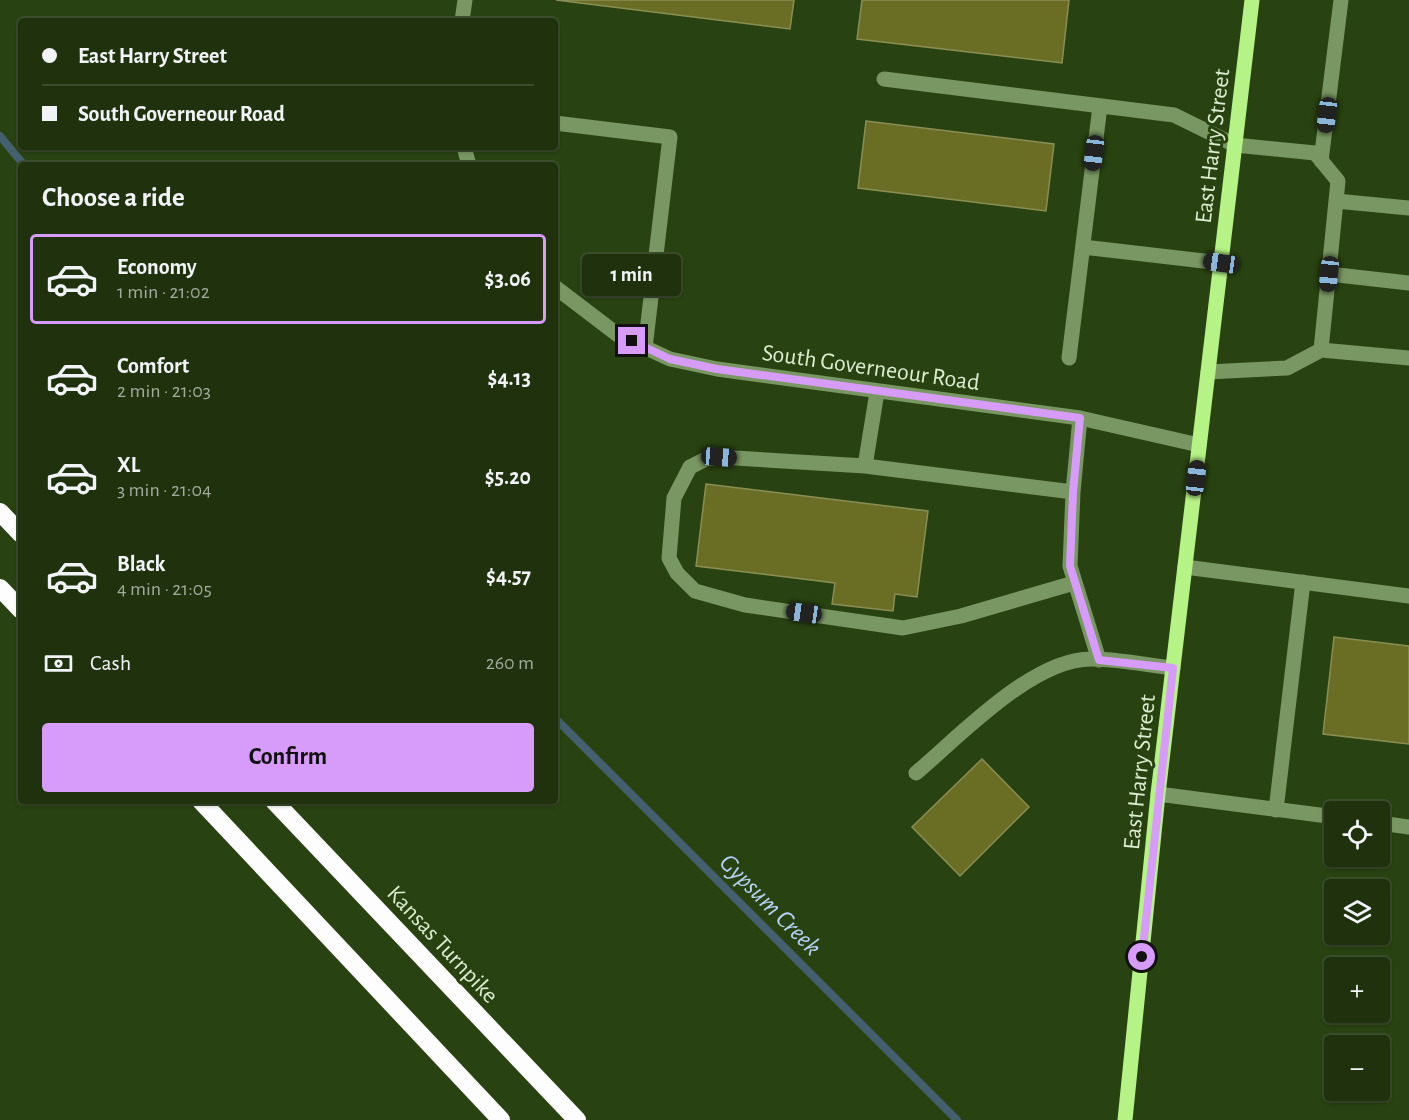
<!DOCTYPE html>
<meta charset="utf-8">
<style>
:root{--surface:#1f320d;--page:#2c3e1b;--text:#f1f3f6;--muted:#a1aa9d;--line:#3c4d2e;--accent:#d79bf9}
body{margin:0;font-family:"Alegreya Sans",sans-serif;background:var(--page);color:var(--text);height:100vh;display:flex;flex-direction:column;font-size:22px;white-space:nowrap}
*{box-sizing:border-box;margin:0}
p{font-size:20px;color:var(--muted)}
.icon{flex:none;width:33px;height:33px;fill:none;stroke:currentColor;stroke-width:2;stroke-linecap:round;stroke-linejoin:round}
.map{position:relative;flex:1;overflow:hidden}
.drawer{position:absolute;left:18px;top:162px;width:540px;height:642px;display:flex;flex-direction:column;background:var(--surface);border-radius:6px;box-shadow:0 2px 4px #0004,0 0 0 2px var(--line)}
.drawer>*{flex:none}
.top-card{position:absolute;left:18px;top:18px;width:540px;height:132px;border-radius:6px;box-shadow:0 2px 4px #0004,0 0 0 2px var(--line);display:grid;align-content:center;height:132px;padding:0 24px;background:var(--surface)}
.buttons{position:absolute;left:1324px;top:801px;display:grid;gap:12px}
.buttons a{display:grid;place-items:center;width:66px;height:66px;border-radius:6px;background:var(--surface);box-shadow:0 2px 4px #0004,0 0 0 2px var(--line);font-size:30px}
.end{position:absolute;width:27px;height:27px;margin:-14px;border:8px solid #d79bf9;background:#111;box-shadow:0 0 0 3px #111}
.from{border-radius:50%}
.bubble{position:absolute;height:42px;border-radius:6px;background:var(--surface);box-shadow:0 2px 4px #0004,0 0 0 2px var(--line);font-size:20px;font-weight:600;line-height:42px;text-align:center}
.car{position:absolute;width:18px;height:36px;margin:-18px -9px;border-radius:8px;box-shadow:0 0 4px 2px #0007;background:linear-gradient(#222 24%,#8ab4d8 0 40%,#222 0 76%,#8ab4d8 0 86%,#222 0)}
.top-card b{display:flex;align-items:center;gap:21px;height:57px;font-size:22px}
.top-card b+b{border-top:2px solid var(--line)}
.top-card i{width:15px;height:15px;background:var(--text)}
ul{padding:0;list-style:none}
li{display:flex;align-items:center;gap:18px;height:90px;margin:0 12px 9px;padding:0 12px;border:3px solid transparent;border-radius:6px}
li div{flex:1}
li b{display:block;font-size:22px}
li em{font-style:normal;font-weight:600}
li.on{border-color:var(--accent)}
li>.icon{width:54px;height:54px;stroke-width:1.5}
h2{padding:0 24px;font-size:27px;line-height:72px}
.pay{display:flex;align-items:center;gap:15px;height:66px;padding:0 24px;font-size:22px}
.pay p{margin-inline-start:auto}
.primary-button{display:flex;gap:12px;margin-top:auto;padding:12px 24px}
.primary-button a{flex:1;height:69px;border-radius:6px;background:var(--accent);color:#111;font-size:24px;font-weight:600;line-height:69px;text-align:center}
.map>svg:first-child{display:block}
</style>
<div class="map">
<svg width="1409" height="1120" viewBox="0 0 1409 1120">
<rect width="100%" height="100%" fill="#294211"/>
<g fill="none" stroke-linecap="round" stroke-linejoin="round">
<path stroke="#445f6d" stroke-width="8" d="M0 136 24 165
M555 718 957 1120"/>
</g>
<path fill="#6a6e25" stroke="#8a8e54" stroke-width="1.5" d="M556 0H794L790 29Z
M862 0H1069L1062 63 857 39Z
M866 121 1054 144 1046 211 858 188Z
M706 484 928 511 917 597 895 594 893 611 832 604 835 583 696 566Z
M1334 637 1409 646V744L1323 734Z
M982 759 1029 807 960 876 912 827Z"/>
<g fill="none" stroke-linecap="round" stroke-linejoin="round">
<path stroke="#799763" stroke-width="15" d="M462 21 465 0
M884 79 1174 115 1235 145 1315 153 1338 181 1321 350 1287 368 1208 372
M555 123 670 137 645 348
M464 147 469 165
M1321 161 1341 0
M1336 201 1409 208
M1083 247 1221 263
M1329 274 1409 283
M555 287 618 335 670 359 717 369 1080 418 1199 445
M1321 350 1409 358
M1069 358 1100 106
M877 392 865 466 1073 492
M1080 418 1073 492 1070 566 1099 660
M865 466 719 457 706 459 690 467 674 498 669 558 677 573 695 591 745 605 903 628 961 616 1074 583
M1185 567 1409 596
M916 773C960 736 1032 659 1091 659 1118 659 1146 665 1173 668
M1158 794 1335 817
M1276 810 1303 582
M1380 823 1409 827"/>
<path stroke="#b6f386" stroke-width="15" d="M1125 1120 1158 794 1252 0"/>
<path stroke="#fdfdfd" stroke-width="18" d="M0 512 21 534
M0 588 21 610
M201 801 501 1120
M274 801 577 1120"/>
</g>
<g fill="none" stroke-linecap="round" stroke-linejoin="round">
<path stroke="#d79bf9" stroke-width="8" d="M632 341 670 359 717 369 1080 418 1073 492 1070 566 1099 660 1173 668 1142 957"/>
</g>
<g text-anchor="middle" stroke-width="6" stroke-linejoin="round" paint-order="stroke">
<g font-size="24" fill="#dbecd0" stroke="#294211">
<text transform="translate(1212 146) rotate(-83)" y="8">East Harry Street</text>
<text transform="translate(871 367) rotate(8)" y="8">South Governeour Road</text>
<text transform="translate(1139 772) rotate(-84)" y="8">East Harry Street</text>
<text transform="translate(443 944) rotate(47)" y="8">Kansas Turnpike</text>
</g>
<g font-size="26" font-style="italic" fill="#b4d2f6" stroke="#294211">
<text transform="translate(771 904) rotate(45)" y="9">Gypsum Creek</text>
</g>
</g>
</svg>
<div class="buttons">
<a><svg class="icon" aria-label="locate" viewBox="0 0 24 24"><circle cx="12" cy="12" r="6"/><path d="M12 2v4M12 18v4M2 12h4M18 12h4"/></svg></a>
<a><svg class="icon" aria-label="layers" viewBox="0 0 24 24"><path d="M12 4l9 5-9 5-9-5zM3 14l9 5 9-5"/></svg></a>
<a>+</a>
<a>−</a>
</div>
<i class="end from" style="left:1142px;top:957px"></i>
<i class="end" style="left:632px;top:341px"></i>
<div class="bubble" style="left:582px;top:254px;width:99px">1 min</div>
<i class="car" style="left:1327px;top:115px;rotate:187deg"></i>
<i class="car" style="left:1094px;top:153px;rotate:187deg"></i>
<i class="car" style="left:1221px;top:263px;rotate:278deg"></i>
<i class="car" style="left:1329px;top:274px;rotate:186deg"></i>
<i class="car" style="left:719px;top:457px;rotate:94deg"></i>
<i class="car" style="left:1196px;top:478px;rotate:7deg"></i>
<i class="car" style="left:804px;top:613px;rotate:278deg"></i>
<div class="top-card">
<b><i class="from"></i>East Harry Street</b>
<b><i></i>South Governeour Road</b>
</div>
<section class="drawer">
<h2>Choose a ride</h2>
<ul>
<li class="on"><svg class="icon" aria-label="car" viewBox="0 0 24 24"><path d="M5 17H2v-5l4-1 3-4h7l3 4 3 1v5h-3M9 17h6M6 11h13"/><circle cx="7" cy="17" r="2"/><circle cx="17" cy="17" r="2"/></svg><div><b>Economy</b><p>1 min · 21:02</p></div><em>$3.06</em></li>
<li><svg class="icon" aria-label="car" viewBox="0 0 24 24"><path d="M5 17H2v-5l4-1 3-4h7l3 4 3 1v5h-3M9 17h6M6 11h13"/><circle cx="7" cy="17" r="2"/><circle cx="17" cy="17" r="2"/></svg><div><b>Comfort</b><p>2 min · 21:03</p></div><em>$4.13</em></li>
<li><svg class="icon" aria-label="car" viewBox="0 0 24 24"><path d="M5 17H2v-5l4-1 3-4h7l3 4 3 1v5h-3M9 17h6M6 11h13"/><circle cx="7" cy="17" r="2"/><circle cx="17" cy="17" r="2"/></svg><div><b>XL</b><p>3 min · 21:04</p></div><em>$5.20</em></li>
<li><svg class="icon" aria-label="car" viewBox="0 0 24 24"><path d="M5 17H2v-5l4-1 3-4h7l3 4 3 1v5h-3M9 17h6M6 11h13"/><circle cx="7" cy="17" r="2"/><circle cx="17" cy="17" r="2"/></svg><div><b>Black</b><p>4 min · 21:05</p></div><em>$4.57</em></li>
</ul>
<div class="pay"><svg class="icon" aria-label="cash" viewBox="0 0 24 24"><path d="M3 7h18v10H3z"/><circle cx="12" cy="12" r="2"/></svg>Cash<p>260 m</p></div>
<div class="primary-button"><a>Confirm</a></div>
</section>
</div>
